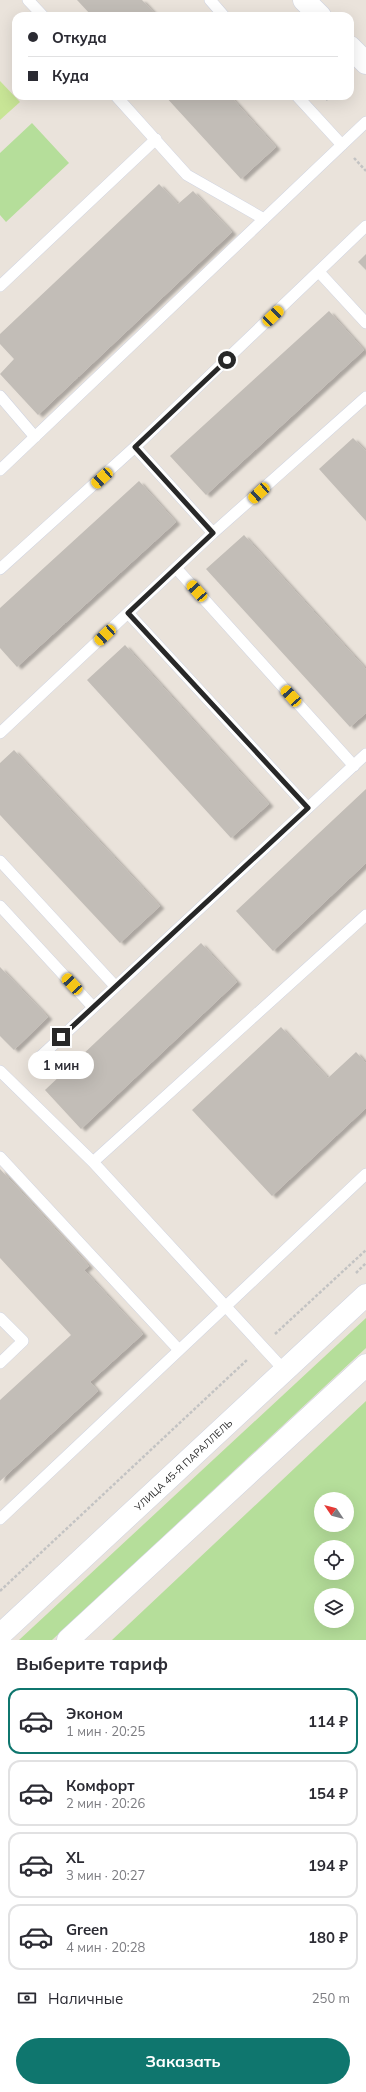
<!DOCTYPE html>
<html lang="ru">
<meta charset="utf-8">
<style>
:root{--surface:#fff;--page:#f7f7f7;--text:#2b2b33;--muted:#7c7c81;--line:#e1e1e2;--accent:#0f766e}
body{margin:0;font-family:Mulish,sans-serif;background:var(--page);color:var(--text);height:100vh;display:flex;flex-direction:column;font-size:15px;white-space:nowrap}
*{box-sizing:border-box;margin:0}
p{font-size:13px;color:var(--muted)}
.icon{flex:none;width:22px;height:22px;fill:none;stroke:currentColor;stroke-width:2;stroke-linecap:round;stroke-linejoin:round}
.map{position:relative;height:1640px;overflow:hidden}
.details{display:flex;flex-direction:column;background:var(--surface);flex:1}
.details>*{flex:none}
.banner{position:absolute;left:12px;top:12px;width:342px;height:88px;border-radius:12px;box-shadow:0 4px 16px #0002;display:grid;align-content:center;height:88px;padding:0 16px;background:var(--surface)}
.needle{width:26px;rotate:305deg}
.tools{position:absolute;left:314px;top:1492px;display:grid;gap:8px}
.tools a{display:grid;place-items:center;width:40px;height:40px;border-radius:50%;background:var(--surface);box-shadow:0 4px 16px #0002;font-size:20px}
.end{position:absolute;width:18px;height:18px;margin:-9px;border:5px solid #282828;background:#fff;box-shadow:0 0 0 2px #fff}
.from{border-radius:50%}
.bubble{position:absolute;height:28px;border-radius:14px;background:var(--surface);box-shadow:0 4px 16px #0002;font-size:13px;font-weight:700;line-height:28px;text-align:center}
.car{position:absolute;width:12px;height:24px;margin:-12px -6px;border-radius:5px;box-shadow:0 0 3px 1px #0007;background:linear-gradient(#f5c518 24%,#345 0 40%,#f5c518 0 76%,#345 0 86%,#f5c518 0)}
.banner b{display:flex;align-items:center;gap:14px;height:38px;font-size:15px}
.banner b+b{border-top:1px solid var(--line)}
.banner i{width:10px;height:10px;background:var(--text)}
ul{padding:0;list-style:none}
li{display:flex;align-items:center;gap:12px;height:66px;margin:0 8px 6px;padding:0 8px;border:2px solid var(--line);border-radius:12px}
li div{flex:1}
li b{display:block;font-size:15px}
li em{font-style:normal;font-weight:700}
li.selected{border-color:var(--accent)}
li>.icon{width:36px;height:36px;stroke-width:1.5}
h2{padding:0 16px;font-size:18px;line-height:48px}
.pay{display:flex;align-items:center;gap:10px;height:44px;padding:0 16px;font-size:15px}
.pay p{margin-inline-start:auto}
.button{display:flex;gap:8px;margin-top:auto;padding:8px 16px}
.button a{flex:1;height:46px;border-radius:24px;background:var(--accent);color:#fff;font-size:16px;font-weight:700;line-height:46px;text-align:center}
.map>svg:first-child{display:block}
</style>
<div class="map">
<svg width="366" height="1640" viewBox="0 0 366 1640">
<defs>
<filter id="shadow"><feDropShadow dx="4.5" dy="2.5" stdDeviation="1" flood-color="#0004"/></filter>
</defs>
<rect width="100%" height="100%" fill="#eae3db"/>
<path fill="#b5de9a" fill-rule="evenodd" d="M32 123 69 163 6 222 0 215V153Z
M366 1318V1348L52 1640H19Z
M366 1401V1640H112ZM321 1499H347V1525H321ZM321 1547H347V1573H321ZM321 1595H347V1621H321Z"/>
<path fill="#c8e596" d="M0 81 20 102 0 120Z"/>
<path fill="#c2bdb7" filter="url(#shadow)" d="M77 0H142L157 16H92Z
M165 96H230L276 147 241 179Z
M159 184 178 204 193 191 232 232 38 415 0 374 14 359 0 344V334Z
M366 254V270L358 262Z
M329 311 364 350 206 495 170 456Z
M353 438 366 451V521L319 469Z
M139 481 176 522 17 667 0 648V608Z
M244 535 366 669V713L350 727 206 569Z
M125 645 269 804 231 838 87 680Z
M14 750 160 906 120 943 0 815V763Z
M366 789V863L273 951 236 911Z
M201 943 237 982 81 1129 45 1090Z
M0 967 48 1017 14 1050 0 1036Z
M281 1027 328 1078 356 1052 366 1063V1108L272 1196 192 1110Z
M0 1169 89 1266 84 1270 143 1334 90 1382 98 1391 0 1481V1400L71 1335 0 1258Z"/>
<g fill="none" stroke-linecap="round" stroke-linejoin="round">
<g stroke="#d0d4e1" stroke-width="12">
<path id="lane" d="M28 0 43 16
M210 0 224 16
M116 96 187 175 264 219
M297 96 342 145
M319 272 366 323
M0 286 156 139
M0 396 35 437
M135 447 213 533
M0 470 366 122
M176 568 354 766
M0 569 135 447 366 226
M128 613 308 808
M0 733 213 533 366 397
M0 861 115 986
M0 906 93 1007
M40 1057 366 754
M0 1071 93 1162 285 1371
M0 1157 179 1350
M93 1162 366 915
M0 1318 23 1341 0 1363
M0 1519 366 1174"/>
</g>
<g stroke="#d0d4e1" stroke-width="23">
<g id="secondary">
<path d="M304 0 320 16"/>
<path d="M350 47 366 63"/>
<path id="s1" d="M0 1635 366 1295"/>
<path d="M68 1640 366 1365"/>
</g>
</g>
<path stroke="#c3c3c3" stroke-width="2.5" stroke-dasharray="3 2" stroke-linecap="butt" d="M326 100 331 96
M354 158 366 171
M356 1273 366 1263
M275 1334 366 1250
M0 1591 248 1359"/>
<use href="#lane" stroke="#fff" stroke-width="11"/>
<use href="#secondary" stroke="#fff" stroke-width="22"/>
</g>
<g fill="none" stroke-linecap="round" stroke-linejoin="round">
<path stroke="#282828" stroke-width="5" d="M61 1037 308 808 128 613 213 533 135 447 227 360"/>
</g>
<g text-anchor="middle" stroke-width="4" stroke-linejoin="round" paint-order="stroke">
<g font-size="10" fill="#282828" stroke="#fff">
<text dy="4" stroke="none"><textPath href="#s1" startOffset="250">УЛИЦА 45-Я ПАРАЛЛЕЛЬ</textPath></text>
</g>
</g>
</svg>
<div class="tools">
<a><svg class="needle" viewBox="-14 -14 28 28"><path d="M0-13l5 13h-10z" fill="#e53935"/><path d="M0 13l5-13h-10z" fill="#7c7c81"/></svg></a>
<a><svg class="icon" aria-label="locate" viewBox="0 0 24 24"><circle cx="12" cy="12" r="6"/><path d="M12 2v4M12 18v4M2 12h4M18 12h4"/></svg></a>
<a><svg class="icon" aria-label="layers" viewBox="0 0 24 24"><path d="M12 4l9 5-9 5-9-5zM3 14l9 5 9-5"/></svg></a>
</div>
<i class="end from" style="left:227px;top:360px"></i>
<i class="end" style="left:61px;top:1037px"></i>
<div class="bubble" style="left:28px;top:1051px;width:66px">1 мин</div>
<i class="car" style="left:273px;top:316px;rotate:46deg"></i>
<i class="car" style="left:102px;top:478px;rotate:228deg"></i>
<i class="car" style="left:259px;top:493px;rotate:228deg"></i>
<i class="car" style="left:197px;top:591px;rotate:318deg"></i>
<i class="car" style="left:105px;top:635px;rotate:227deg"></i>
<i class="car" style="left:291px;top:696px;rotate:318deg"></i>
<i class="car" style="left:72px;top:984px;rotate:317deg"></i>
<div class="banner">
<b><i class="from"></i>Откуда</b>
<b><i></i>Куда</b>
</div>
</div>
<section class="details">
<h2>Выберите тариф</h2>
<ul>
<li class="selected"><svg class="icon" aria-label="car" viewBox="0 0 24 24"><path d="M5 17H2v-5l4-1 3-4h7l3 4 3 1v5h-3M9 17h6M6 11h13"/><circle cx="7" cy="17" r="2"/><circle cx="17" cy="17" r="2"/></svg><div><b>Эконом</b><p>1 мин · 20:25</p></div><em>114 ₽</em></li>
<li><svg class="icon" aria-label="car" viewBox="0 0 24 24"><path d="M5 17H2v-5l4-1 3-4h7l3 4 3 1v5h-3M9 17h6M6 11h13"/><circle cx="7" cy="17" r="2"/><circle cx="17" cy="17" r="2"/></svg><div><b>Комфорт</b><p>2 мин · 20:26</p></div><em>154 ₽</em></li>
<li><svg class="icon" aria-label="car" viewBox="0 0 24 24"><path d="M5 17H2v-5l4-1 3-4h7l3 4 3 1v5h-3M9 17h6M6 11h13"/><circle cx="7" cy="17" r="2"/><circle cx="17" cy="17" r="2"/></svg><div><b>XL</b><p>3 мин · 20:27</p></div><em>194 ₽</em></li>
<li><svg class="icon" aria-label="car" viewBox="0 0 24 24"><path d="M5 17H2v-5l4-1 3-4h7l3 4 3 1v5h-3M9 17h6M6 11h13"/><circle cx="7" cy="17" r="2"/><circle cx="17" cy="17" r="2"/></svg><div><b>Green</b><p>4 мин · 20:28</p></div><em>180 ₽</em></li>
</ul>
<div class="pay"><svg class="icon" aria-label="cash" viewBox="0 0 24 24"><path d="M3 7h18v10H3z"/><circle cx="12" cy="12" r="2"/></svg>Наличные<p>250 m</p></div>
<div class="button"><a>Заказать</a></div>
</section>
